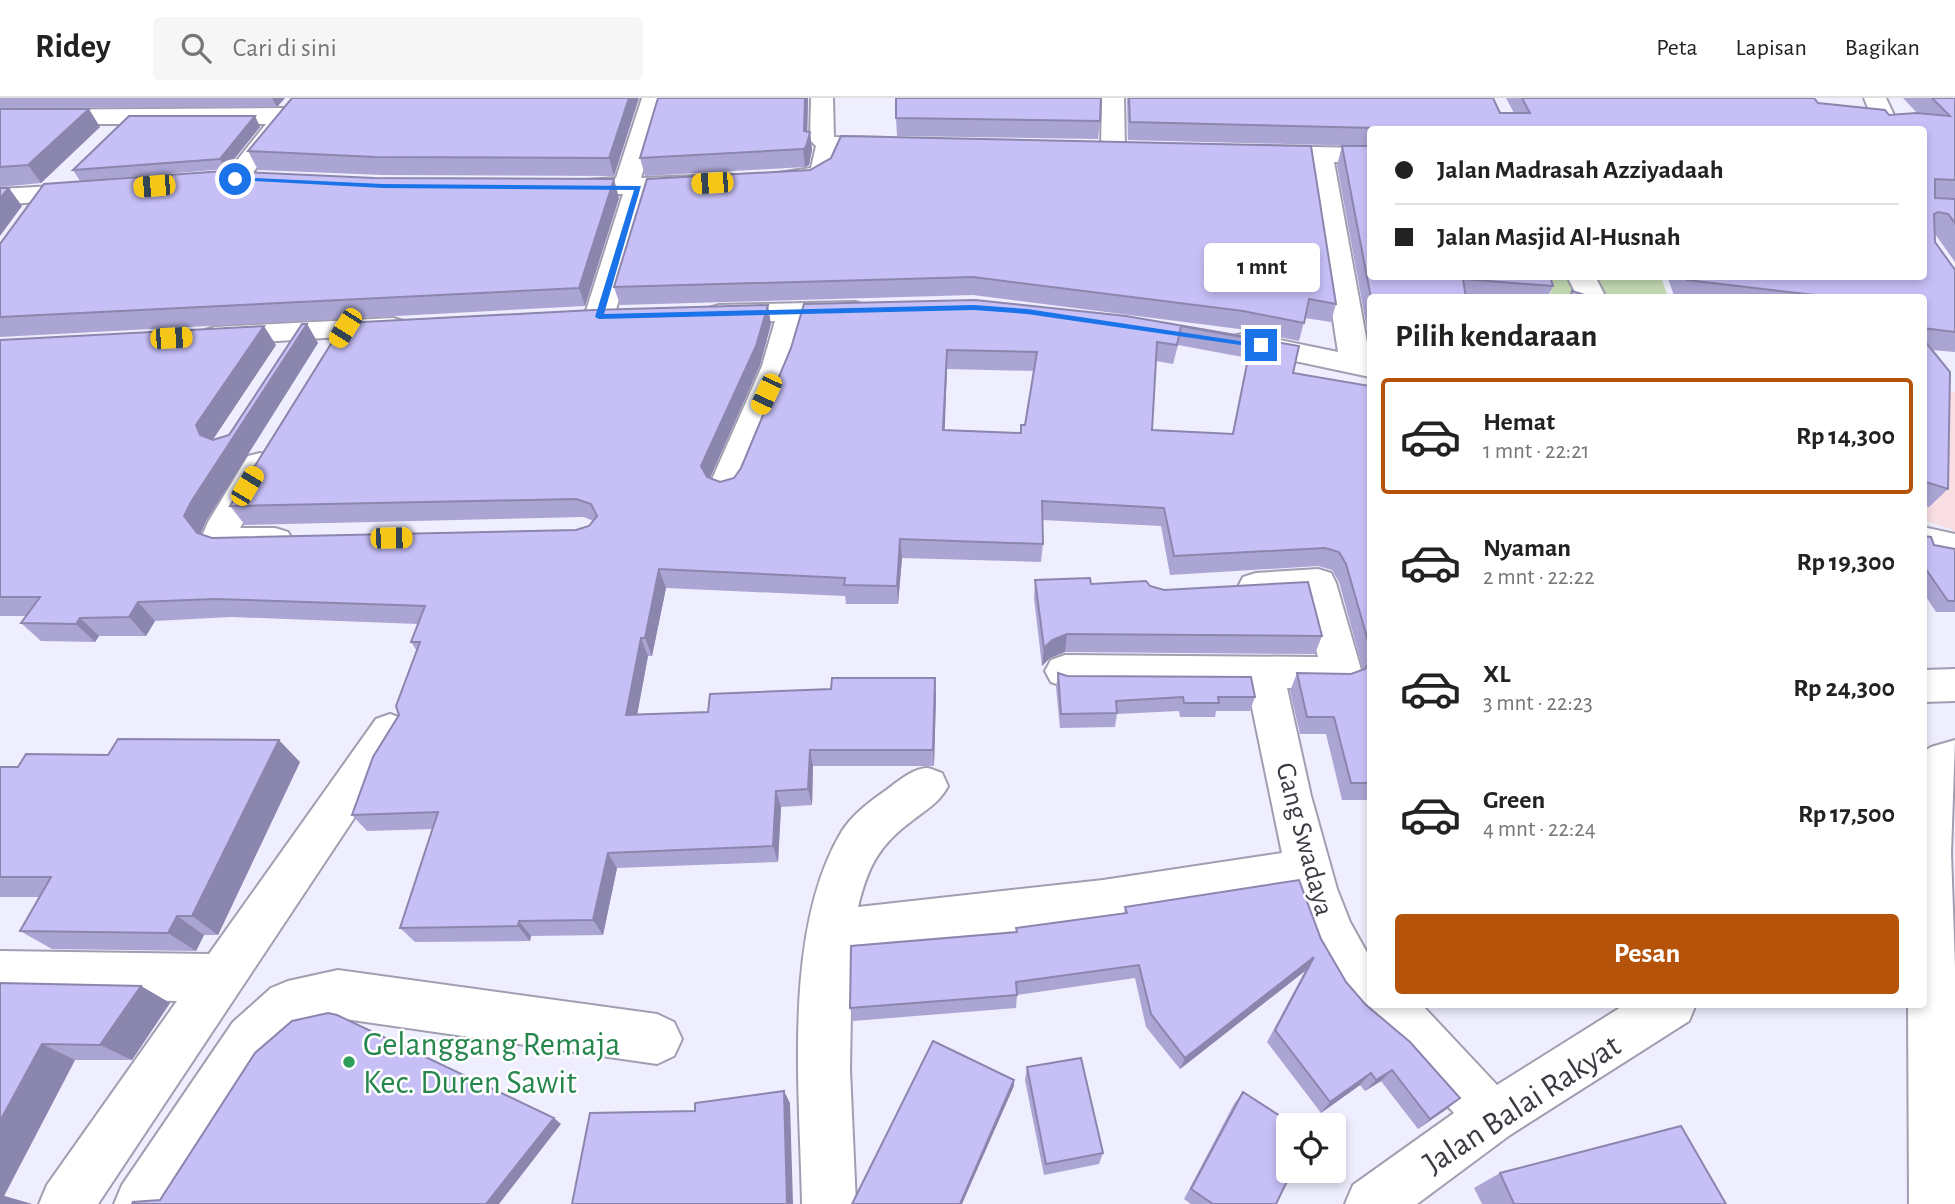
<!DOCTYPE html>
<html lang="id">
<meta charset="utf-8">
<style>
:root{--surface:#fff;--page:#f6f6f6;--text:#222;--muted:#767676;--line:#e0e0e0;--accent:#b45309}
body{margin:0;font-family:"Alegreya Sans",sans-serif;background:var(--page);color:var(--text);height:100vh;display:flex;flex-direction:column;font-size:26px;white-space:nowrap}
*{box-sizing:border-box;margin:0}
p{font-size:23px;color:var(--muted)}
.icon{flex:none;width:38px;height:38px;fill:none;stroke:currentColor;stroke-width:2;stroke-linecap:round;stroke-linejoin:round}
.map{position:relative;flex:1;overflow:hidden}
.sheet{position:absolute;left:1367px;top:196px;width:560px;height:714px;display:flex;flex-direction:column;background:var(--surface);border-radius:7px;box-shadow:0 4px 10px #0003}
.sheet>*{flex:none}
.hud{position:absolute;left:1367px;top:28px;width:560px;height:154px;border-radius:7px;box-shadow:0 4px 10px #0003;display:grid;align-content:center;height:154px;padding:0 28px;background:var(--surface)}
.controls{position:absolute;left:1276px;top:1015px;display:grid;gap:14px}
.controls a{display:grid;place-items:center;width:70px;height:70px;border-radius:7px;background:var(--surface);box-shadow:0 4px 10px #0003;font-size:35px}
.end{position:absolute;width:32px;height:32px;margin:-16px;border:9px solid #1a73e8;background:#fff;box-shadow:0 0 0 4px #fff}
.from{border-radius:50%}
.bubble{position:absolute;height:49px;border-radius:7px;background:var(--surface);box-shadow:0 4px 10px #0003;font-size:23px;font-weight:700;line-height:49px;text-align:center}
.car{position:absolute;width:21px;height:42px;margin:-21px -10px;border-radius:9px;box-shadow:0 0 5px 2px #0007;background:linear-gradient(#f5c518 24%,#345 0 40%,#f5c518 0 76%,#345 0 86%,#f5c518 0)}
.hud b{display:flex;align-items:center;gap:24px;height:66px;font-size:26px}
.hud b+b{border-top:2px solid var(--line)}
.hud i{width:18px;height:18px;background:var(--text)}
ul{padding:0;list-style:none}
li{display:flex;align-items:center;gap:21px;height:116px;margin:0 14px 10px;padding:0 14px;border:4px solid transparent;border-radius:7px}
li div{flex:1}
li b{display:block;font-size:26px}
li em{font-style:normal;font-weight:700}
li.selected{border-color:var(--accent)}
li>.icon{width:63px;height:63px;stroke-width:1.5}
h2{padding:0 28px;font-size:32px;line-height:84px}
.primary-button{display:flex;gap:14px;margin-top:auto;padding:14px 28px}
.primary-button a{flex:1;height:80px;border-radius:7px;background:var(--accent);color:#fff;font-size:28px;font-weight:700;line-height:80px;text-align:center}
header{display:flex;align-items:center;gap:42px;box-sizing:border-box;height:98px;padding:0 35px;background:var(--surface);border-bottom:2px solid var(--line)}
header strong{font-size:33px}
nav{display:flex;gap:38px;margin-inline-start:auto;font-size:24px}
.search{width:490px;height:63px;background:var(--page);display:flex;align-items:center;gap:18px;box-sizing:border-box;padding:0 24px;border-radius:7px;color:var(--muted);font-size:26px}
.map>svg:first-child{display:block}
</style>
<header>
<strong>Ridey</strong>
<div class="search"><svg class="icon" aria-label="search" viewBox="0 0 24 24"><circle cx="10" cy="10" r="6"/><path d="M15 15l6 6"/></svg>Cari di sini</div>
<nav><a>Peta</a><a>Lapisan</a><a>Bagikan</a></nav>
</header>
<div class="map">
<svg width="1955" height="1106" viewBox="0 0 1955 1106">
<rect width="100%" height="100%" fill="#efeefe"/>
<path fill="#f9dee4" d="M1923 285 1955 294V436L1951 431 1923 422Z"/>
<path fill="#c4dbb3" d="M1547 179H1661L1668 199 1584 200 1551 196Z"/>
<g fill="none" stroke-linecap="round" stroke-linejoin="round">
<g stroke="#a09eb0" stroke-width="4">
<path id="minor" d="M642 0H664L641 80 697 78 706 81 710 86 706 91 649 95 614 219 609 225 599 228 589 225 584 219 623 96 564 97 555 94 551 89 555 84 616 80Z
M811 0H833L834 39 888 40 897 42 900 47 897 52 838 54 835 73 826 83 781 89 772 86 768 81 772 76 811 70 816 48 810 42Z
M1102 0H1124L1125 51 1122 56 1113 58 1104 56 1101 51Z
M1864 0H1886L1901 32H1877Z
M285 10 293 12 296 19 244 86 235 89 226 86 222 81 266 26H0V12Z
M1259 48 1370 50V64H1334L1370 261V279L1234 250 1230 244 1234 238 1245 235 1338 254 1309 63 1250 60 1247 55 1250 50Z
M89 86 98 89 102 94 98 99 0 107V91Z
M1567 178H1595L1606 200H1578Z
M855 204 865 207 869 213 865 219 804 223 792 268 743 388 738 396 726 400 714 396 709 388 762 268 775 223 719 225 709 222 705 216 709 210 719 207Z
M393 220 403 223 408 229 403 235 215 247 205 244 200 238 205 232 215 229Z
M260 355 272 358 277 366 240 430H275L288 434 293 443 288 452C262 460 217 464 202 438L208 424 248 358Z
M1923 429 1955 436V462L1923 455Z
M1318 471 1331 475 1336 485 1362 575 1356 586 1342 591 1287 590 1311 698 1337 791 1350 824 1370 860V906H1421L1497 987 1626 906H1696L1689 923 1510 1037 1417 1106H1345L1353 1087 1454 1015C1430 989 1407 959 1381 936 1362 918 1348 911 1333 888 1314 860 1304 825 1293 794L1103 824 852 854 850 972 856 1106H802C800 994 782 832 842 733 852 717 869 704 885 693 896 685 913 670 927 670 931 670 938 674 942 675L948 688C940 704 927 711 913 722 879 747 868 768 858 809L1103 782 1282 755 1248 590 1065 589 1051 584 1045 573 1051 562 1065 557 1318 559 1303 500 1256 503 1243 499 1238 489 1243 479 1256 475Z
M1955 571V603L1923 604V572Z
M390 616 404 621 410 633 404 645 98 1106H39L47 1087 177 903 0 899V853L209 856 376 621Z
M1955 642 1951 755 1955 869V1106H1909L1908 906H1923V654L1931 649Z
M338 872 657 916 674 924 682 941 674 958 657 966 338 920 301 928 267 958 172 1106H114L122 1087 233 924 271 890 288 883Z"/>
</g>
<use href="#minor" fill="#fff" fill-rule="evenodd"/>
</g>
<path fill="#aba5d4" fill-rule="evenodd" d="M0 0H285L277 9 0 10Z
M639 0 614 78 383 77 258 72 248 53Z
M658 0H808L807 33 810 34 812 52 809 67 805 69 645 78 640 60Z
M1127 0H1493L1500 15H1514L1506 0H1814L1818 5 1889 17 1917 15 1903 0H1955V164L1935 136V144L1955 172V254L1932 252 1948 391 1929 409 1923 408V200H1675L1667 178H1923V32H1370V178H1550L1553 188 1547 200H1370V233V231H1367L1337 67 1342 48H1364L1128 42Z
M0 11 100 29 41 85 0 89Z
M255 18 260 29 226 71 80 83 73 72Z
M896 20 1100 23 1098 41 897 38Z
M647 81 1336 206 1331 224 1305 220 1299 243 1239 231 973 197 620 207 614 189Z
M619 100 585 208 0 239V146Z
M1126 218 1299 248 1293 275 1370 288V702H1342L1326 636H1300L1290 593 1297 575 1351 576 1363 572 1339 484 1332 472 1318 468 1170 477 1161 428 1042 422 1043 446 1041 464 902 460 898 506H846L845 498 666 490 652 558H648L637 616 708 614 831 591 935 580 936 598 934 668H813L812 707 781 709 778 764 617 770 603 837 531 838 530 843 415 844 400 830 433 731 367 733 352 717 399 617 417 553 411 544 418 526 231 519 155 523 146 538H99L95 544 41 543 21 525 26 518H0V242L276 247 213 341 229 337 307 226 318 245 206 423 200 436 212 440 576 432 589 428 593 423 584 419 245 427 230 408 771 226 760 267 710 380 720 384 734 380 741 370 791 250ZM1178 247 1248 260 1232 336 1152 332 1156 263 1173 266ZM947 271 1034 273 1025 327 1021 335 944 332Z
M1923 438 1934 447 1955 451V514H1936L1923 494Z
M1035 482 1150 488 1322 538 1315 556 1065 554 1050 560 1042 568 1034 500Z
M1058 575 1067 578 1255 599 1250 613H1216L1215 619H1180L1179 613 1117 616 1115 629 1060 630 1056 589Z
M300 664 218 837H204L196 853 52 851 20 833 40 799H0V669Z
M1125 809 1321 841 1346 884 1365 906 1460 1000 1418 1031 1381 983 1365 993 1360 987 1321 1015 1267 944 1305 873 1180 971 1146 929 1135 880 1017 897 1016 910 853 923 850 910 1016 834V830L1124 816Z
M0 885 141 888 170 905 132 962H75L4 1098 32 1106H0Z
M1027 969 1103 1055 1099 1066 1044 1077 1025 982Z
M1243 994 1276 1106H1191L1184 1101 1234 1006Z
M1500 1075 1726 1106H1482L1474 1090Z"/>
<path fill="#8b86ad" d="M272 0H285L277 9Z
M629 0H639L614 78 609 60Z
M805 0H808L807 48 810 34 812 52 809 67 805 69 803 51Z
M89 11 100 29 41 85 28 67Z
M255 18 260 29 226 71 220 61Z
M614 81 619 100 585 208 579 190Z
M9 90 22 108 0 138V100Z
M768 207 771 226 760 267 707 387 701 368Z
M307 226 318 245 206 423 200 437 197 435 184 418 191 404Z
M264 228 276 247 210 346 200 337 196 327Z
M947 252V271L944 351 943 332Z
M900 441 902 460 898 506 897 488Z
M659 471 666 490 652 558 645 540Z
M138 504 155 523 146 538 129 519Z
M80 520 99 538 95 544 76 526Z
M1067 536 1065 554 1050 560 1042 568 1044 550 1052 542Z
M641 540 648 558 634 634 626 617Z
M935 580 936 598 934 668 933 652Z
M279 642 300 664 218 837 192 818Z
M810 652 813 668 812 707 808 691Z
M776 693 781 709 778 764 773 748Z
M608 755 617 770 603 837 593 822Z
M177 818 204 837 196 853 168 835Z
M519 823 531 838 530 843 518 828Z
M1314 859 1305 873 1180 971 1185 960Z
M141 888 170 905 132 962 100 947Z
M42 946 75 962 4 1098 32 1106H0V1023Z
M1392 972 1381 983 1365 993 1376 982Z
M1371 975 1360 987 1321 1015 1330 1004Z
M1014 982V988L962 1106H960Z
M784 993 790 1005 793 1106H787Z
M1460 1000 1447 1011 1418 1031 1430 1021Z
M554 1020 561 1026 499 1106H486Z"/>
<path fill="#c7c0f7" stroke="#8b86ad" stroke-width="2" fill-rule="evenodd" d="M292 0H629L609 60 375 59 248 53Z
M658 0H805L804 33 810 34 806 49 803 51 640 60Z
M896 0H1101L1100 23 896 20Z
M1129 0H1493L1500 15H1530L1522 0H1814L1818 5 1885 12 1889 17 1916 15 1950 18 1932 0H1955V82L1935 81V100L1955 101V125L1948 116 1938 114 1934 116 1935 144 1955 172V234L1923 230V200H1840L1687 182 1685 178H1923V32H1377V30L1130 24Z
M0 11H89L28 67 0 69Z
M129 18H255L220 61 73 72Z
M841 38 1311 48 1336 206 1309 201 1304 225 1243 213 973 179 614 189 647 81 810 72 831 60Z
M1342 48H1370V178H1550L1553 188 1463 181 1466 200H1371Z
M224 73 374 80 614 81 579 190 0 219V146L44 86Z
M0 90H9L0 100Z
M1572 193 1594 200H1570Z
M975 202 1126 218 1299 248 1293 275 1370 288V550L1346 466 1339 454 1325 450 1174 458 1164 410 1042 403 1043 446 900 441 897 488 844 487 845 480 659 471 645 540H641L626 617 708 614 710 596 831 591 832 580H935L933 652H810L808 691 776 693 773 748 608 755 593 822 519 823 518 828 400 830 438 714 352 717 373 659 399 617 396 608 420 544H411L425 508 215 501 138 504 129 519 80 520 76 526 21 525 40 499H0V242L264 228 196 327 200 337 213 342 229 337 302 226H307L191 404 184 418 197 435 212 440 576 432 589 428 597 418 591 406 576 401 230 408 344 225 593 212 768 207 756 248 701 368 707 379 720 384 734 380 741 370 791 250 804 206ZM1181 228 1252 241 1233 336 1152 332 1157 244 1177 247ZM947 252 1037 254 1025 327H1021V335L943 332Z
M1923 241 1950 274 1948 391 1923 383Z
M1923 438 1931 439 1934 447 1955 451V503H1948L1923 467Z
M1090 480 1091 486 1146 483 1150 488 1164 492 1308 484 1322 538 1067 536 1052 542 1044 550 1035 482Z
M1370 563V685H1351L1334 619H1307L1297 575 1351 576 1365 571Z
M1058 575 1067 578 1251 579 1255 599H1218L1219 605H1184L1183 599 1116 603 1117 615 1061 616Z
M118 641 279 642 192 818H177L168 835 20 833 51 779H0V669H18L26 656 108 657Z
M1299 782 1321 841 1346 884 1365 906 1410 944 1460 1000 1430 1021 1392 972 1376 982 1371 975 1330 1004 1275 932 1314 859 1185 960 1151 916 1139 867 1016 884 1017 897 850 910 851 848 1017 834 1016 830 1127 815 1125 809Z
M0 885 141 888 100 947 42 946 0 1023Z
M328 915 337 917 554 1020 486 1106H132L133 1104 160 1102 255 955 292 923Z
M933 943 1014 982 960 1106H852Z
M1081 960 1103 1055 1046 1066 1027 969Z
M784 993 787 1106H572L590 1015 695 1013V1005Z
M1243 994 1294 1027H1288V1073H1292L1276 1106H1213L1191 1091Z
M1681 1028 1726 1106H1514L1500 1075Z"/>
<path fill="#1a73e8" d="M235 79 383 86 641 88 604 216 974 207 1027 211 1266 247 1261 250 1027 216 974 212 599 221 595 219 634 92 383 90 233 82Z"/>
<circle fill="#2e9e5b" stroke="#fff" stroke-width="2.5" cx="349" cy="964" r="7"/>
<g text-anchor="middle" stroke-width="5" stroke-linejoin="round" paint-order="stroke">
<g font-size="28" fill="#3c3b43" stroke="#fff">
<text transform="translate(1306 741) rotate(75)" y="10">Gang Swadaya</text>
</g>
<g font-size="33" fill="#27864d" stroke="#fff" text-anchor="start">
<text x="363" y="957">Gelanggang Remaja<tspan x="363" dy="38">Kec. Duren Sawit</tspan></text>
</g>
<g font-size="33" fill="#3c3b43" stroke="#fff">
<text transform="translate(1521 1005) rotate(-33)" y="12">Jalan Balai Rakyat</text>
</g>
</g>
</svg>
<div class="controls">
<a><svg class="icon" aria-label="locate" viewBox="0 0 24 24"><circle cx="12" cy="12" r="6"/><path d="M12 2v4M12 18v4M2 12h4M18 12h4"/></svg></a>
</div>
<i class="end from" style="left:235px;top:81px"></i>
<i class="end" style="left:1261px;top:247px"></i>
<div class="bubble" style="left:1204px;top:145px;width:116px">1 mnt</div>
<i class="car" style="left:712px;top:85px;rotate:267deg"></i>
<i class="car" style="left:154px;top:88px;rotate:265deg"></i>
<i class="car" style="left:345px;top:230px;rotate:212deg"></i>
<i class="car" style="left:171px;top:240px;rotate:87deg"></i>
<i class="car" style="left:766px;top:296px;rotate:205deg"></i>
<i class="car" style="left:247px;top:388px;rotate:31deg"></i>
<i class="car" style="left:391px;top:440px;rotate:89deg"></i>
<div class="hud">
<b><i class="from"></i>Jalan Madrasah Azziyadaah</b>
<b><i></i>Jalan Masjid Al-Husnah</b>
</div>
<section class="sheet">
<h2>Pilih kendaraan</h2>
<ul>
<li class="selected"><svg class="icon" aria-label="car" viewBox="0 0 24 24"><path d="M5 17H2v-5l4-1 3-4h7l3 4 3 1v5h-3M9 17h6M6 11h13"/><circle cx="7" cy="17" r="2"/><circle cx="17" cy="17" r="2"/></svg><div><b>Hemat</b><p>1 mnt · 22:21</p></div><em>Rp 14,300</em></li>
<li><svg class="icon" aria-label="car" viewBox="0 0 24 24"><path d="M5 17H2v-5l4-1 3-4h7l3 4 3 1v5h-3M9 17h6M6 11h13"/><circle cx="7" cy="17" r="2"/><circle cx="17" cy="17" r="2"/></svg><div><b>Nyaman</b><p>2 mnt · 22:22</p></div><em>Rp 19,300</em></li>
<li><svg class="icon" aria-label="car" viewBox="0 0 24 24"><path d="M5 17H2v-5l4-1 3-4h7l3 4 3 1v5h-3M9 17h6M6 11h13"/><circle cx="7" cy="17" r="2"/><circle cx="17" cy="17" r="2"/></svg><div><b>XL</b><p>3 mnt · 22:23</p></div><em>Rp 24,300</em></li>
<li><svg class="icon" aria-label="car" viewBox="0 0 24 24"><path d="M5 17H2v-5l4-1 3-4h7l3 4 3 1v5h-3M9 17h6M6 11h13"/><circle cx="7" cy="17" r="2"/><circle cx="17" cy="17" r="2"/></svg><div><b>Green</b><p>4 mnt · 22:24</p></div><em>Rp 17,500</em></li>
</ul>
<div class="primary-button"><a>Pesan</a></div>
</section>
</div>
